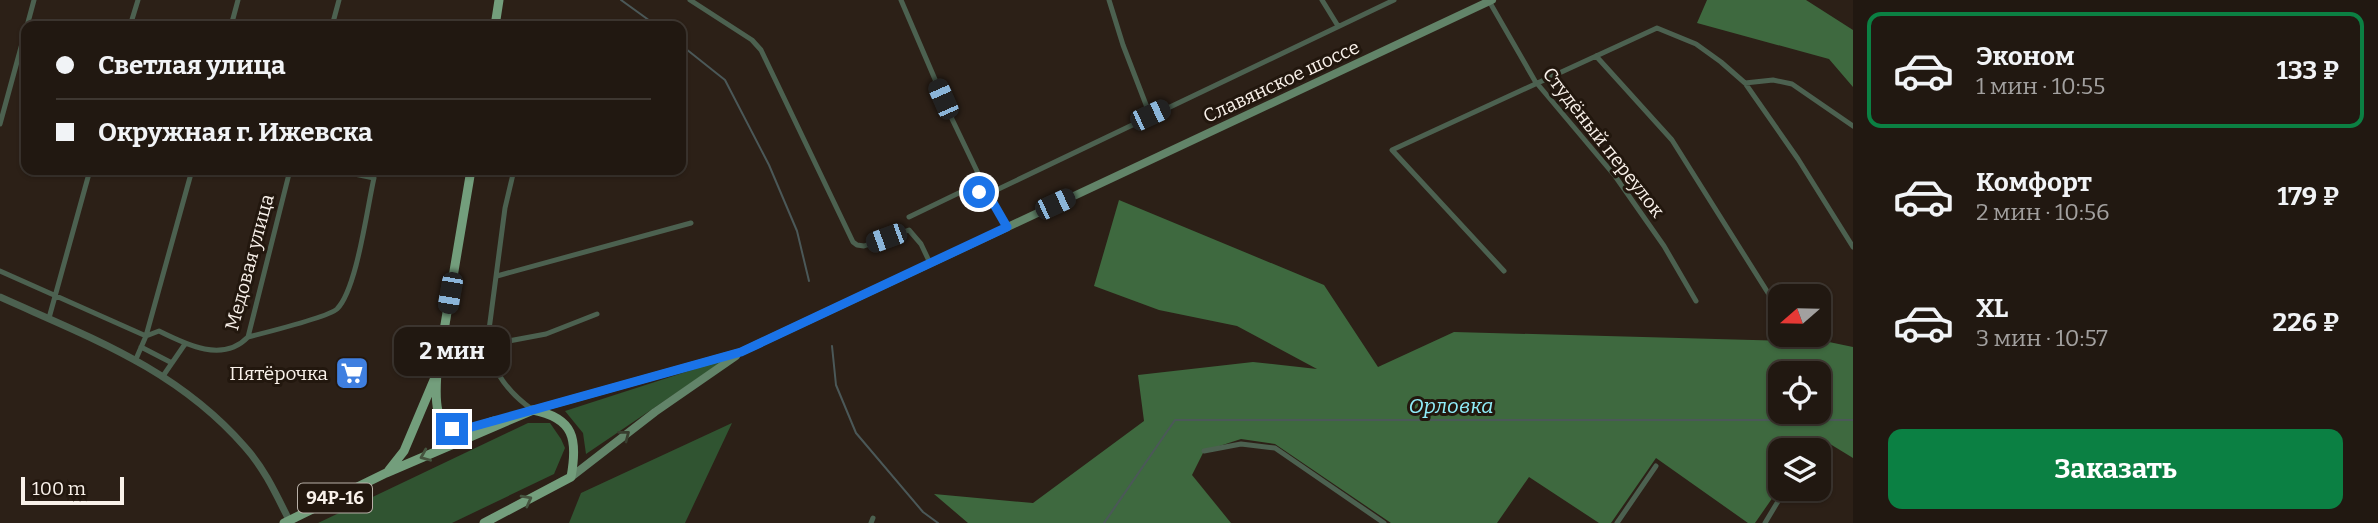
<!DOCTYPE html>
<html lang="ru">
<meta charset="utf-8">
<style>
:root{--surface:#211811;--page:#29211a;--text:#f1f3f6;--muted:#a2a09f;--line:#3e3731;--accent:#0b8043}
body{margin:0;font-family:Bitter,serif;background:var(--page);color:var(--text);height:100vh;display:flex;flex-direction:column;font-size:26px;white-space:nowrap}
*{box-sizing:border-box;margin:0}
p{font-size:23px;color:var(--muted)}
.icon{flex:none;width:38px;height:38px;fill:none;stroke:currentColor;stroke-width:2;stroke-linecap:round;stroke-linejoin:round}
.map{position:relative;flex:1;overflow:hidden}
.drawer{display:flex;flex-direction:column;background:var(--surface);width:525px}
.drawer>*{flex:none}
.banner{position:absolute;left:21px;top:21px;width:665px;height:154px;border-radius:14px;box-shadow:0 2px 5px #0004,0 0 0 2px var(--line);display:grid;align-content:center;height:154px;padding:0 35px;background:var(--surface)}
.needle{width:46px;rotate:250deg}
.controls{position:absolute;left:1768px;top:284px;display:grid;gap:14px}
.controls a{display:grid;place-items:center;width:63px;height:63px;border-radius:14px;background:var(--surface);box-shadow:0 2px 5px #0004,0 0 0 2px var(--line);font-size:35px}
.scale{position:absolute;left:21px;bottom:18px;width:103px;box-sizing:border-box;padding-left:7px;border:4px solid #f9f1ea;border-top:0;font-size:19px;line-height:24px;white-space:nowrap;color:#f9f1ea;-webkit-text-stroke:5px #22170e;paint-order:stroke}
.end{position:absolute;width:32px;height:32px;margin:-16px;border:9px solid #1a73e8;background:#fff;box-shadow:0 0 0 4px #fff}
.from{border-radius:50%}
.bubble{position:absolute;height:49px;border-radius:14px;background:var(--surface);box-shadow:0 2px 5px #0004,0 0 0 2px var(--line);font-size:23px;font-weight:700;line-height:49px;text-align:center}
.car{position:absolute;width:21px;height:42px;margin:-21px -10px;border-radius:9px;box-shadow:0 0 5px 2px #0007;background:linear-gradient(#222 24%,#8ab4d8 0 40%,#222 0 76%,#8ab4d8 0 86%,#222 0)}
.banner b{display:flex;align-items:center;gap:24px;height:66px;font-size:26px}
.banner b+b{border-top:2px solid var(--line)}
.banner i{width:18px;height:18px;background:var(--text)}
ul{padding:12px 0 0;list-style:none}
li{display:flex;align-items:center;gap:21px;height:116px;margin:0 14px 10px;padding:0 21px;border:4px solid transparent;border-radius:14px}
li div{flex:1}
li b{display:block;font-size:26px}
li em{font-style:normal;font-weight:700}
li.on{border-color:var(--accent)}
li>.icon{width:63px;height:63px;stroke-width:1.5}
.primary-button{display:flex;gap:14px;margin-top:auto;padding:14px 35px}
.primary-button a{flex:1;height:80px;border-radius:14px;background:var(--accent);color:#fff;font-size:28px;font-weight:700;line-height:80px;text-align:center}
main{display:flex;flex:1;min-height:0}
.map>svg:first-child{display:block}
</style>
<main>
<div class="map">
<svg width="1853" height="523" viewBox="0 0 1853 523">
<rect width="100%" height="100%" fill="#2c2017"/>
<path fill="#305431" d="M726 359 586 454 583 433 565 411Z
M528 423H550L561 439 565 448 554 474 452 523H318Z
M732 423 685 523H569L581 493Z"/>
<path fill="#3e693f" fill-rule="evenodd" d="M1707 0H1806L1853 30V87L1829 59 1697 23Z
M1119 200 1324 285 1378 367 1454 332 1829 342 1853 347V458L1817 436 1806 450H1780V487L1755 523H1748L1656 458 1611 523H1599L1529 477 1497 523H1391L1275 444 1241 439 1204 451 1192 475 1231 523H968L934 494 1033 503 1144 421 1138 375 1253 362 1317 369 1237 326 1159 310 1094 286ZM1780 373H1818V411H1780Z"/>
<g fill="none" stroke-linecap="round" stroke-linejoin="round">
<path stroke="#4b5858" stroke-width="2" d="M621 0 657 26
M681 45 725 80 769 165 797 231 809 281
M832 346 836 385 856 433 923 512 938 523
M1104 523 1175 420H1853"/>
<path stroke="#4c6150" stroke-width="5" d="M690 0 752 40 761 50 853 242 857 245 864 246 909 230 921 244 930 263
M901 0 952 119 988 194 1007 227
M1109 0 1123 45 1150 115
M1322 0 1338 26
M1489 1 1535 81 1615 176 1664 246 1696 301
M27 26 34 0
M130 26 138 0
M231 26 238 0
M332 26 339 0
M1596 56 1672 140 1780 312
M1745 83 1773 80 1792 84 1853 126
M0 124 26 29
M514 170 505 208 487 345C492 372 511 395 533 410
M909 217 965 190 988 194 1394 0
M0 271 146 336
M1504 271 1392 150 1657 28 1696 44 1721 62 1745 83 1798 159 1853 247
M497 276 691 223
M49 318 90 170
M146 336 159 331C187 345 223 363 248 337L290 170
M248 337C264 333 328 317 337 309 357 289 367 208 374 178L335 170
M487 345 546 334 597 314
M141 347 172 363
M136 359 146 336 192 170
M163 376 185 344
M1204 451 1241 444 1275 448 1384 523
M871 523 873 518
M1617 523 1656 466
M1765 523 1786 488"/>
<path stroke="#4c6150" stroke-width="7" d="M0 297C91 338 177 369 245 447 264 468 276 494 289 520"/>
<path stroke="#628469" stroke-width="8" d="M533 410 741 352 1492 0
M571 477 655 412 736 356"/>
<path stroke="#739e7c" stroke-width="9" d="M495 26 499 0
M471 170 437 372C436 390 431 433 462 430 472 430 484 424 494 421
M389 470 404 451 434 380
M284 523 386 473 533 410C574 418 578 439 571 477L484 523"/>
</g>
<defs><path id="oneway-chevron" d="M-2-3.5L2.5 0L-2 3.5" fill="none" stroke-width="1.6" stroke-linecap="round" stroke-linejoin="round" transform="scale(1.75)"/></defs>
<use stroke="#383d2e" href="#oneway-chevron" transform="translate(625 435) rotate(-38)"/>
<g stroke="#46543f">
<use href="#oneway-chevron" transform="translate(425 456) rotate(157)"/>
<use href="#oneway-chevron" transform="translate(527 500) rotate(-28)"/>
</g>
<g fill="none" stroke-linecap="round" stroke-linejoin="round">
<path stroke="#1a73e8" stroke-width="9" d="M452 429 461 430 741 352 1007 227 988 194 979 192"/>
</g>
<defs>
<g id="supermarket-square" transform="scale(1.75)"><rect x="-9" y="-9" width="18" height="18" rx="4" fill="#3f7fe0" stroke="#22170e"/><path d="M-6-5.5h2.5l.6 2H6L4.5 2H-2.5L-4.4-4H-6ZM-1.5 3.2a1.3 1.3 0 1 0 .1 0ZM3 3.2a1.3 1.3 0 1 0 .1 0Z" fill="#fff"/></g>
</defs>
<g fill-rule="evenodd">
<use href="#supermarket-square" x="352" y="373"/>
</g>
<g text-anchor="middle" stroke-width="6" stroke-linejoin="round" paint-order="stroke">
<rect fill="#22170e" stroke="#b8b0a8" stroke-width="2" x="298" y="483.5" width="74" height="29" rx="5"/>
<g font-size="18" font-weight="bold" fill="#f9f1ea">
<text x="335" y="504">94Р-16</text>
</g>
<g font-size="19" fill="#f9f1ea" stroke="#22170e">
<text transform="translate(1281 81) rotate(-25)" y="7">Славянское шоссе</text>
<text transform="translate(1604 142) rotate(52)" y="7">Студёный переулок</text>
<text transform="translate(249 262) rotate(-75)" y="7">Медовая улица</text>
</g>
<g font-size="19" fill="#f9f1ea" stroke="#22170e" text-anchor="end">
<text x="328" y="380">Пятёрочка</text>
</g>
<g font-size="21" font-style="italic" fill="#90ecf9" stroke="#22170e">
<text x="1451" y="413">Орловка</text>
</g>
</g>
</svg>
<div class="controls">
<a><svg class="needle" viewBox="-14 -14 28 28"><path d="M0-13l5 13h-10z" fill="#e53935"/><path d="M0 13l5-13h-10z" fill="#a2a09f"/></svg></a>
<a><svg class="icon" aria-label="locate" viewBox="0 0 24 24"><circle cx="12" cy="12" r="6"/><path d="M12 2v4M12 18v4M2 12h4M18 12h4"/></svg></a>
<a><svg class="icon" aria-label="layers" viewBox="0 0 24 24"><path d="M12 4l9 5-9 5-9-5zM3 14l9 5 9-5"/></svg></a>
</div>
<div class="scale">100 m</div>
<i class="end from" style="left:979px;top:192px"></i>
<i class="end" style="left:452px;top:429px"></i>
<div class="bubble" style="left:394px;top:327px;width:116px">2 мин</div>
<i class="car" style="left:943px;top:99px;rotate:336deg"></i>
<i class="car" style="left:1150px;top:115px;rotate:65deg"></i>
<i class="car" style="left:1055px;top:204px;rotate:65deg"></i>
<i class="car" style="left:886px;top:238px;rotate:250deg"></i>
<i class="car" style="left:450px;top:293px;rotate:190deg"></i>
<div class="banner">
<b><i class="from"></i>Светлая улица</b>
<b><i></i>Окружная г. Ижевска</b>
</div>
</div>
<section class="drawer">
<ul>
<li class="on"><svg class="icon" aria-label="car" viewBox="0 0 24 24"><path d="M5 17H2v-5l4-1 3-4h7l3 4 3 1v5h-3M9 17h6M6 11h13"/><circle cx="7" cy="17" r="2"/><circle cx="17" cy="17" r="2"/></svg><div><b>Эконом</b><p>1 мин · 10:55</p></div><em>133 ₽</em></li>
<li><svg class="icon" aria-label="car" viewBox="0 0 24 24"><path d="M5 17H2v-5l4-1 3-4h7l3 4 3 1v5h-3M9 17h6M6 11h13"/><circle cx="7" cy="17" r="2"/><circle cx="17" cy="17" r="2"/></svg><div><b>Комфорт</b><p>2 мин · 10:56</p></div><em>179 ₽</em></li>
<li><svg class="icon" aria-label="car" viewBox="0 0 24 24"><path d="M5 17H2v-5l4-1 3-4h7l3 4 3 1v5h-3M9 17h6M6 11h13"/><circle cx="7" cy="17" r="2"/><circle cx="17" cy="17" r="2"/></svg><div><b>XL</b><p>3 мин · 10:57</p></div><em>226 ₽</em></li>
</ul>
<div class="primary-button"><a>Заказать</a></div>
</section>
</main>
